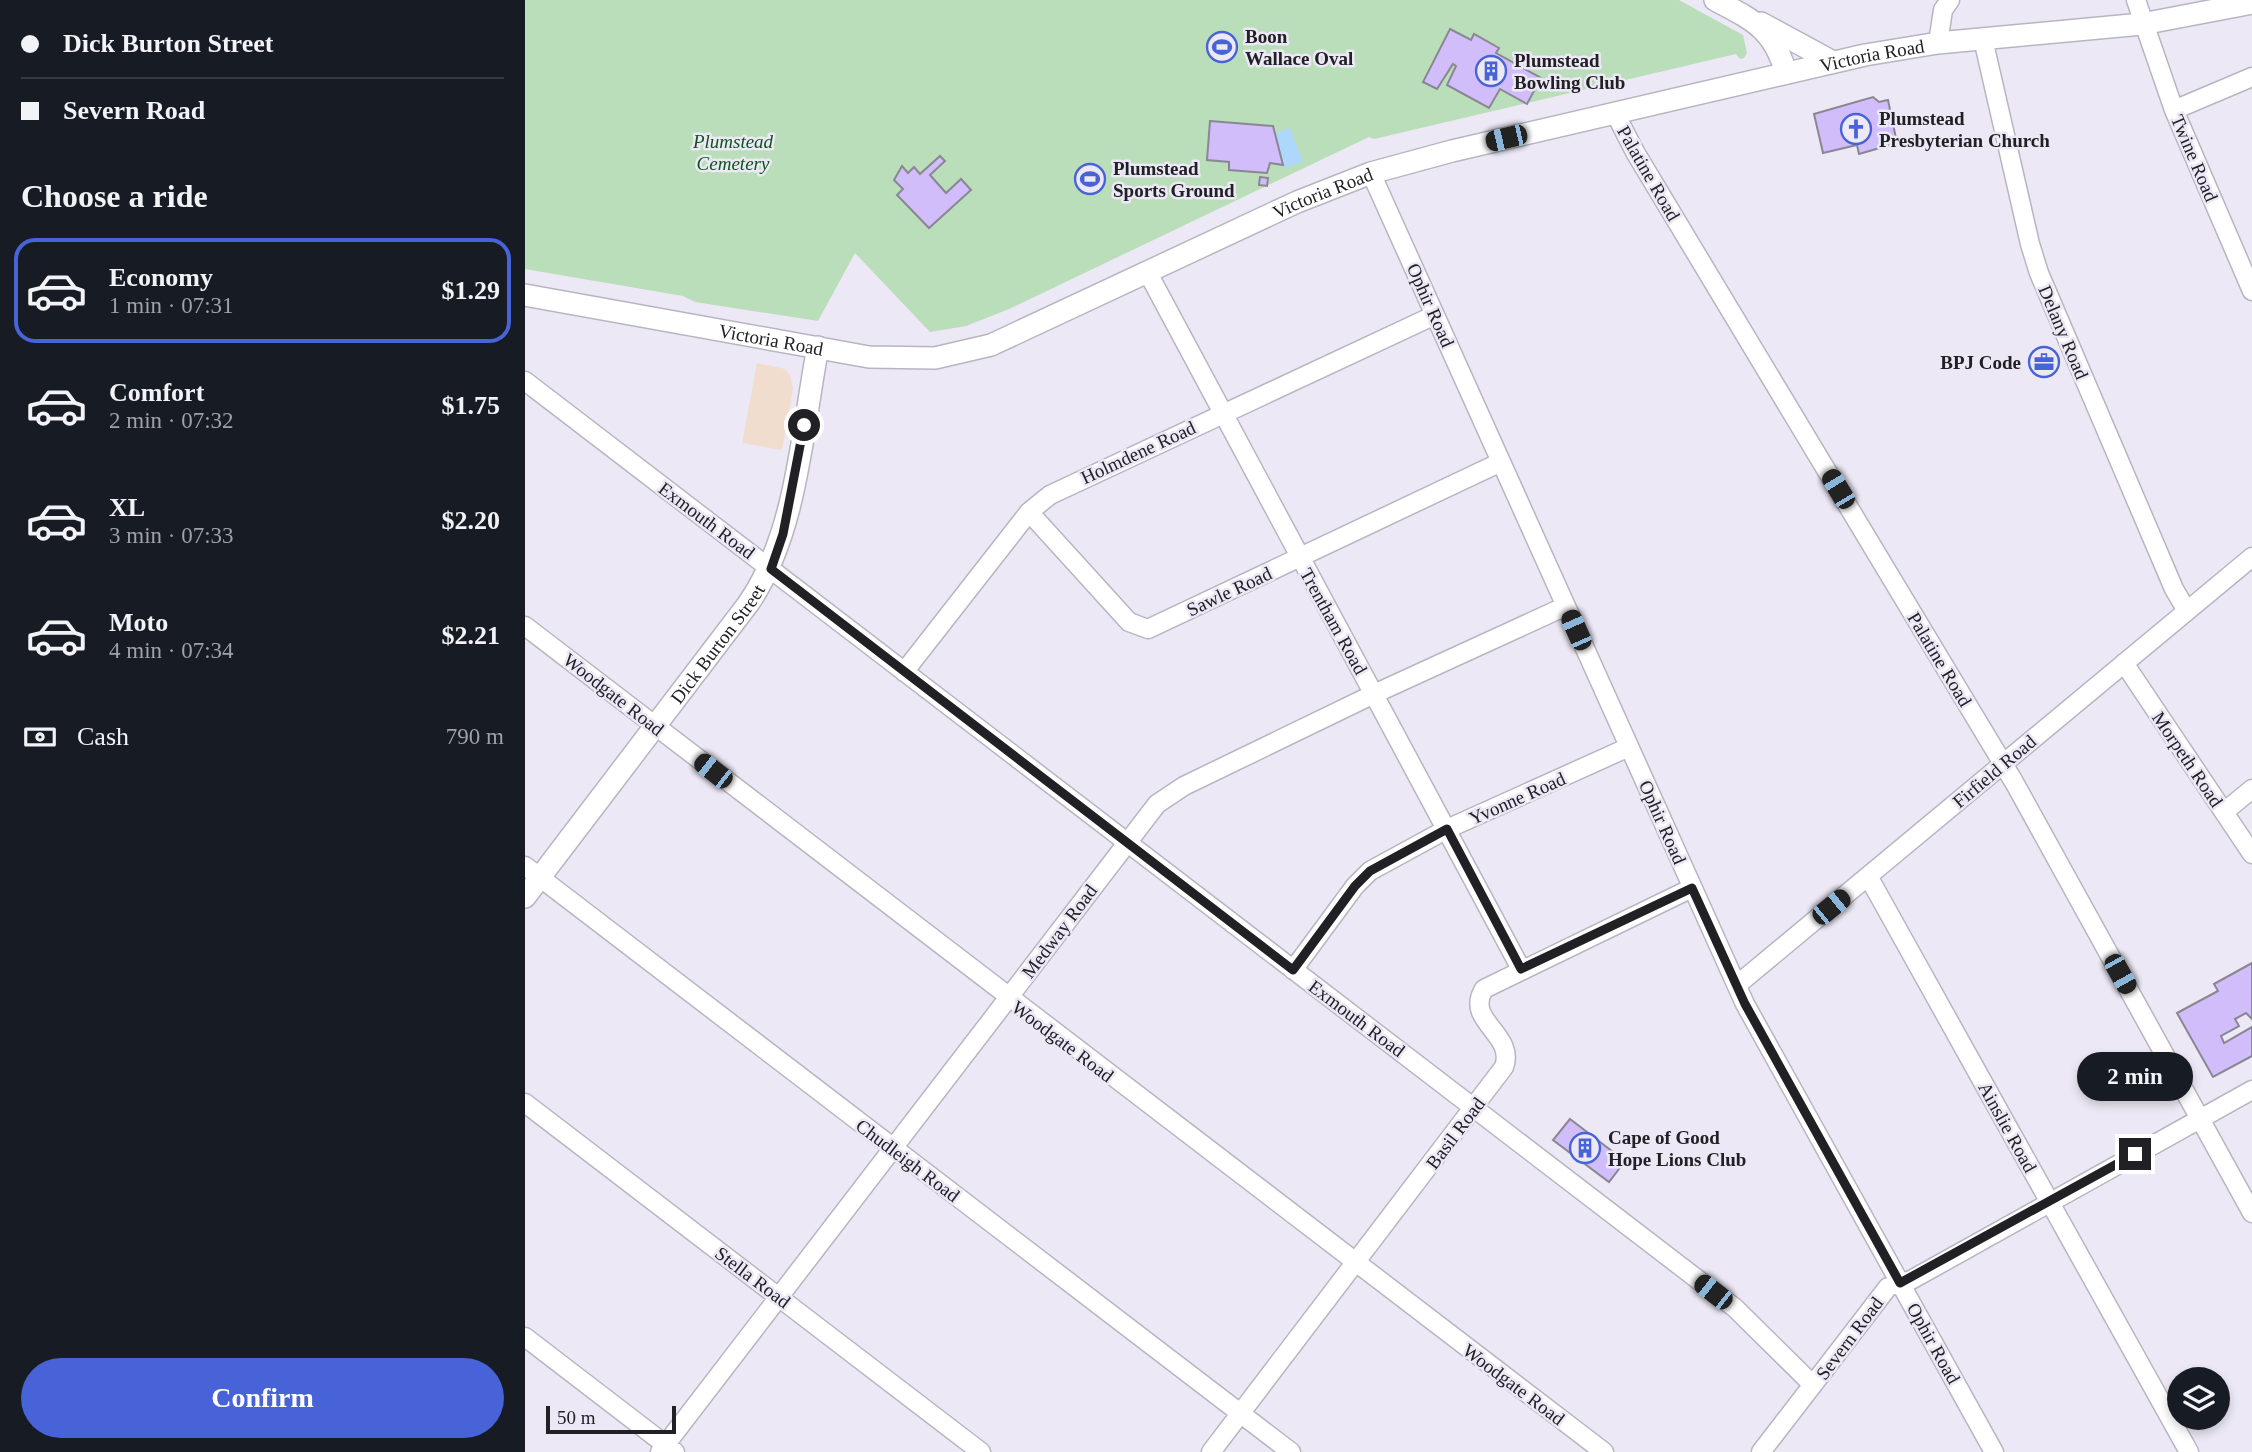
<!DOCTYPE html>
<meta charset="utf-8">
<style>
:root{--surface:#171b24;--page:#242831;--text:#f1f3f6;--muted:#9ea1a6;--line:#363941;--accent:#4763d7}
body{margin:0;font-family:"Times New Roman",serif;background:var(--page);color:var(--text);height:100vh;display:flex;flex-direction:column;font-size:26px;white-space:nowrap}
*{box-sizing:border-box;margin:0}
p{font-size:23px;color:var(--muted)}
.icon{flex:none;width:38px;height:38px;fill:none;stroke:currentColor;stroke-width:2;stroke-linecap:round;stroke-linejoin:round}
.map{position:relative;flex:1;overflow:hidden}
.drawer{display:flex;flex-direction:column;background:var(--surface);width:525px}
.drawer>*{flex:none}
.top-card{display:grid;align-content:center;height:154px;padding:0 21px;background:var(--surface)}
.buttons{position:absolute;left:1642px;top:1367px;display:grid;gap:14px}
.buttons a{display:grid;place-items:center;width:63px;height:63px;border-radius:50%;background:var(--surface);box-shadow:0 4px 10px #0003;font-size:35px}
.scale{position:absolute;left:21px;bottom:18px;width:130px;box-sizing:border-box;padding-left:7px;border:4px solid #212024;border-top:0;font-size:19px;line-height:24px;white-space:nowrap;color:#212024;-webkit-text-stroke:5px #ece8f5;paint-order:stroke}
.end{position:absolute;width:32px;height:32px;margin:-16px;border:9px solid #212024;background:#fff;box-shadow:0 0 0 4px #fff}
.from{border-radius:50%}
.bubble{position:absolute;height:49px;border-radius:24px;background:var(--surface);box-shadow:0 4px 10px #0003;font-size:23px;font-weight:600;line-height:49px;text-align:center}
.car{position:absolute;width:21px;height:42px;margin:-21px -10px;border-radius:9px;box-shadow:0 0 5px 2px #0007;background:linear-gradient(#222 24%,#8ab4d8 0 40%,#222 0 76%,#8ab4d8 0 86%,#222 0)}
.top-card b{display:flex;align-items:center;gap:24px;height:66px;font-size:26px}
.top-card b+b{border-top:2px solid var(--line)}
.top-card i{width:18px;height:18px;background:var(--text)}
ul{padding:0;list-style:none}
li{display:flex;align-items:center;gap:21px;height:105px;margin:0 14px 10px;padding:0 7px;border:4px solid transparent;border-radius:21px}
li div{flex:1}
li b{display:block;font-size:26px}
li em{font-style:normal;font-weight:600}
li.selected{border-color:var(--accent)}
li>.icon{width:63px;height:63px;stroke-width:1.5}
h2{padding:0 21px;font-size:32px;line-height:84px}
.pay{display:flex;align-items:center;gap:18px;height:77px;padding:0 21px;font-size:26px}
.pay p{margin-inline-start:auto}
.button{display:flex;gap:14px;margin-top:auto;padding:14px 21px}
.button a{flex:1;height:80px;border-radius:42px;background:var(--accent);color:#fff;font-size:28px;font-weight:600;line-height:80px;text-align:center}
main{display:flex;flex:1;min-height:0}
.map>svg:first-child{display:block}
</style>
<main>
<section class="drawer">
<div class="top-card">
<b><i class="from"></i>Dick Burton Street</b>
<b><i></i>Severn Road</b>
</div>
<h2>Choose a ride</h2>
<ul>
<li class="selected"><svg class="icon" aria-label="car" viewBox="0 0 24 24"><path d="M5 17H2v-5l4-1 3-4h7l3 4 3 1v5h-3M9 17h6M6 11h13"/><circle cx="7" cy="17" r="2"/><circle cx="17" cy="17" r="2"/></svg><div><b>Economy</b><p>1 min · 07:31</p></div><em>$1.29</em></li>
<li><svg class="icon" aria-label="car" viewBox="0 0 24 24"><path d="M5 17H2v-5l4-1 3-4h7l3 4 3 1v5h-3M9 17h6M6 11h13"/><circle cx="7" cy="17" r="2"/><circle cx="17" cy="17" r="2"/></svg><div><b>Comfort</b><p>2 min · 07:32</p></div><em>$1.75</em></li>
<li><svg class="icon" aria-label="car" viewBox="0 0 24 24"><path d="M5 17H2v-5l4-1 3-4h7l3 4 3 1v5h-3M9 17h6M6 11h13"/><circle cx="7" cy="17" r="2"/><circle cx="17" cy="17" r="2"/></svg><div><b>XL</b><p>3 min · 07:33</p></div><em>$2.20</em></li>
<li><svg class="icon" aria-label="car" viewBox="0 0 24 24"><path d="M5 17H2v-5l4-1 3-4h7l3 4 3 1v5h-3M9 17h6M6 11h13"/><circle cx="7" cy="17" r="2"/><circle cx="17" cy="17" r="2"/></svg><div><b>Moto</b><p>4 min · 07:34</p></div><em>$2.21</em></li>
</ul>
<div class="pay"><svg class="icon" aria-label="cash" viewBox="0 0 24 24"><path d="M3 7h18v10H3z"/><circle cx="12" cy="12" r="2"/></svg>Cash<p>790 m</p></div>
<div class="button"><a>Confirm</a></div>
</section>
<div class="map">
<svg width="1727" height="1452" viewBox="0 0 1727 1452">
<rect width="100%" height="100%" fill="#ece8f5"/>
<path fill="#f0ddcd" d="M232 363 260 369 265 375 268 389 257 450 217 443Z"/>
<path fill="#baddba" d="M0 0H1154L1218 35 1222 53 1219 58 1215 59 1211 54 849 139 844 137 484 309 441 326 405 332 330 253 293 321 170 302 158 296 0 269Z"/>
<path fill="#add7fb" d="M765 128 778 162 759 168 749 133Z"/>
<path fill="#d0bdf9" stroke="#8a8793" stroke-width="2" d="M925 29 946 40 949 34 974 48 971 53 1016 78 1002 104 975 89 964 108 922 85 931 66 928 64 912 89 898 82Z
M1348 97 1354 102 1363 100 1372 143 1334 154 1332 145 1298 153 1289 114Z
M685 121 748 126 758 165 745 163 742 173 704 170V162L682 160Z
M415 156 420 161 405 175 421 193 436 179 446 190 404 228 372 195 378 189 369 180 377 166 383 173 389 167 395 174Z
M735 177 743 178 742 186 734 185Z
M1727 963V1019L1721 1013 1710 1019 1714 1026 1696 1036 1699 1043 1727 1027V1056L1688 1077 1652 1013 1693 991 1689 984Z
M1045 1119 1092 1155 1089 1159 1097 1165 1084 1182 1028 1140Z"/>
<g fill="none" stroke-linecap="round" stroke-linejoin="round">
<g stroke="#b8b5c1" stroke-width="21">
<path id="minor" d="M1611 0 1649 110 1727 291
M1458 39 1505 244 1514 273 1649 589 1662 611
M1413 43 1418 10 1425 0
M1649 110 1727 77
M1090 113 1110 152 1489 782 1727 1213
M846 173 1220 1004 1469 1452
M623 273 996 969
M0 381 1210 1308 1288 1385
M504 512 604 622 623 629 976 462
M0 626 1079 1452
M1599 663 1727 854
M379 672 504 512 525 495 910 315
M1699 812 1727 789
M0 866 766 1452
M1343 876 1664 1452
M768 970 830 886 845 871 922 829 1104 747
M1212 985 1727 557
M0 1103 456 1452
M0 1337 150 1452
M135 1452 632 804 659 786 849 694 1041 606
M686 1452 979 1067C991 1034 939 1021 959 989L1167 888
M1236 1452 1363 1287 1386 1280 1727 1090"/>
</g>
<g stroke="#b8b5c1" stroke-width="24">
<g id="tertiary">
<path d="M1190 0C1228 20 1249 29 1261 73"/>
<path d="M1236 23 1308 62"/>
<path id="s1" d="M0 295 344 357 410 358 466 345 772 202 846 173 927 151 1340 55 1413 43 1617 24 1727 3"/>
<path id="s2" d="M0 897 223 604C272 534 277 430 293 347"/>
</g>
</g>
<use href="#minor" stroke="#fff" stroke-width="18"/>
<use href="#tertiary" stroke="#fff" stroke-width="21"/>
</g>
<g fill="none" stroke-linecap="round" stroke-linejoin="round">
<path stroke="#212024" stroke-width="9" d="M279 425 258 534 246 569 768 970 830 886 845 871 922 829 996 969 1167 888 1220 1004 1375 1283 1610 1154"/>
</g>
<defs>
<g id="stadium-ring" transform="scale(1.575)"><circle r="9.5" fill="#ece8f5" stroke="#4763d7" stroke-width="1.5"/><path d="M0-5a6.5 5 0 1 0 0 10a6.5 5 0 1 0 0-10ZM-3.5-1.8h7v3.6h-7Z" fill="#4763d7"/></g>
<g id="building-ring" transform="scale(1.575)"><circle r="9.5" fill="#ece8f5" stroke="#4763d7" stroke-width="1.5"/><path d="M-4-6H4V6H1V3H-1V6H-4ZM-2.5-4.3h1.7v1.8h-1.7ZM.8-4.3h1.7v1.8H.8ZM-2.5-1h1.7V.8h-1.7ZM.8-1h1.7V.8H.8Z" fill="#4763d7"/></g>
<g id="church-ring" transform="scale(1.575)"><circle r="9.5" fill="#ece8f5" stroke="#4763d7" stroke-width="1.5"/><path d="M-1.2-6h2.4v3.5h3.3v2.4h-3.3V6h-2.4V-.1h-3.3v-2.4h3.3Z" fill="#4763d7"/></g>
<g id="office-ring" transform="scale(1.575)"><circle r="9.5" fill="#ece8f5" stroke="#4763d7" stroke-width="1.5"/><path d="M-6-3h4V-5.5h4V-3h4V5H-6ZM-1-4.5V-3h2v-1.5ZM-6 0V1H6V0Z" fill="#4763d7"/></g>
</defs>
<g fill-rule="evenodd">
<use href="#stadium-ring" x="697" y="47"/>
<use href="#building-ring" x="966" y="71"/>
<use href="#church-ring" x="1331" y="129"/>
<use href="#stadium-ring" x="565" y="179"/>
<use href="#office-ring" x="1519" y="362"/>
<use href="#building-ring" x="1060" y="1148"/>
</g>
<g text-anchor="middle" stroke-width="5" stroke-linejoin="round" paint-order="stroke">
<g font-size="19" font-weight="bold" fill="#212024" stroke="#ece8f5" text-anchor="start">
<text x="720" y="43">Boon<tspan x="720" dy="22">Wallace Oval</tspan></text>
<text x="989" y="67">Plumstead<tspan x="989" dy="22">Bowling Club</tspan></text>
<text x="1354" y="125">Plumstead<tspan x="1354" dy="22">Presbyterian Church</tspan></text>
<text x="588" y="175">Plumstead<tspan x="588" dy="22">Sports Ground</tspan></text>
<text x="1496" y="369" text-anchor="end">BPJ Code</text>
<text x="1083" y="1144">Cape of Good<tspan x="1083" dy="22">Hope Lions Club</tspan></text>
</g>
<g font-size="19" fill="#212024" stroke="#ece8f5">
<text dy="7" stroke="none"><textPath href="#s1" startOffset="1405">Victoria Road</textPath></text>
<text transform="translate(1670 158) rotate(67)" y="7">Twine Road</text>
<text transform="translate(1124 173) rotate(60)" y="7">Palatine Road</text>
<text dy="7" stroke="none"><textPath href="#s1" startOffset="838">Victoria Road</textPath></text>
<text transform="translate(906 305) rotate(66)" y="7">Ophir Road</text>
<text transform="translate(1539 332) rotate(67)" y="7">Delany Road</text>
<text dy="7" stroke="none"><textPath href="#s1" startOffset="250">Victoria Road</textPath></text>
<text transform="translate(613 452) rotate(-25)" y="7">Holmdene Road</text>
<text transform="translate(182 520) rotate(37)" y="7">Exmouth Road</text>
<text transform="translate(704 591) rotate(-25)" y="7">Sawle Road</text>
<text transform="translate(809 621) rotate(61)" y="7">Trentham Road</text>
<text dy="7" stroke="none"><textPath href="#s2" startOffset="318">Dick Burton Street</textPath></text>
<text transform="translate(1415 659) rotate(59)" y="7">Palatine Road</text>
<text transform="translate(89 694) rotate(38)" y="7">Woodgate Road</text>
<text transform="translate(1663 759) rotate(56)" y="7">Morpeth Road</text>
<text transform="translate(1469 771) rotate(-40)" y="7">Firfield Road</text>
<text transform="translate(992 798) rotate(-24)" y="7">Yvonne Road</text>
<text transform="translate(1138 822) rotate(66)" y="7">Ophir Road</text>
<text transform="translate(534 931) rotate(-53)" y="7">Medway Road</text>
<text transform="translate(832 1018) rotate(37)" y="7">Exmouth Road</text>
<text transform="translate(538 1041) rotate(37)" y="7">Woodgate Road</text>
<text transform="translate(1483 1127) rotate(61)" y="7">Ainslie Road</text>
<text transform="translate(930 1133) rotate(-53)" y="7">Basil Road</text>
<text transform="translate(383 1160) rotate(37)" y="7">Chudleigh Road</text>
<text transform="translate(228 1277) rotate(37)" y="7">Stella Road</text>
<text transform="translate(1324 1338) rotate(-53)" y="7">Severn Road</text>
<text transform="translate(1409 1343) rotate(61)" y="7">Ophir Road</text>
<text transform="translate(989 1384) rotate(37)" y="7">Woodgate Road</text>
</g>
<g font-size="19" font-style="italic" fill="#0c5418" stroke="#ece8f5">
<text x="208" y="148">Plumstead<tspan x="208" dy="22">Cemetery</tspan></text>
</g>
</g>
</svg>
<div class="buttons">
<a><svg class="icon" aria-label="layers" viewBox="0 0 24 24"><path d="M12 4l9 5-9 5-9-5zM3 14l9 5 9-5"/></svg></a>
</div>
<div class="scale">50 m</div>
<i class="end from" style="left:279px;top:425px"></i>
<i class="end" style="left:1610px;top:1154px"></i>
<div class="bubble" style="left:1552px;top:1052px;width:116px">2 min</div>
<i class="car" style="left:981px;top:138px;rotate:257deg"></i>
<i class="car" style="left:1313px;top:489px;rotate:329deg"></i>
<i class="car" style="left:1051px;top:630px;rotate:336deg"></i>
<i class="car" style="left:188px;top:771px;rotate:308deg"></i>
<i class="car" style="left:1306px;top:907px;rotate:51deg"></i>
<i class="car" style="left:1595px;top:974px;rotate:151deg"></i>
<i class="car" style="left:1188px;top:1292px;rotate:308deg"></i>
</div>
</main>
